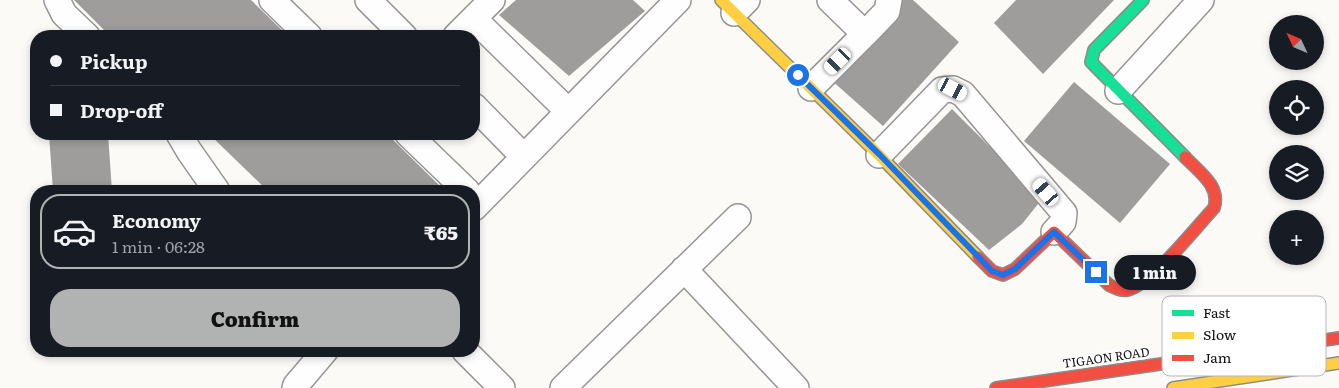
<!DOCTYPE html>
<meta charset="utf-8">
<style>
:root{--surface:#171b24;--page:#242831;--text:#f1f3f6;--muted:#9ea1a6;--line:#363941;--accent:#b1b2b2}
body{margin:0;font-family:Literata,serif;background:var(--page);color:var(--text);height:100vh;display:flex;flex-direction:column;font-size:19px;white-space:nowrap}
*{box-sizing:border-box;margin:0}
p{font-size:16px;color:var(--muted)}
.icon{flex:none;width:28px;height:28px;fill:none;stroke:currentColor;stroke-width:2;stroke-linecap:round;stroke-linejoin:round}
.map{position:relative;flex:1;overflow:hidden}
.sheet{position:absolute;left:30px;top:185px;width:450px;height:172px;display:flex;flex-direction:column;background:var(--surface);border-radius:20px;box-shadow:0 2px 8px #0003}
.sheet>*{flex:none}
.banner{position:absolute;left:30px;top:30px;width:450px;height:110px;border-radius:20px;box-shadow:0 2px 8px #0003;display:grid;align-content:center;height:110px;padding:0 20px;background:var(--surface)}
.needle{width:32px;rotate:314deg}
.fabs{position:absolute;left:1269px;top:15px;display:grid;gap:10px}
.fabs a{display:grid;place-items:center;width:55px;height:55px;border-radius:50%;background:var(--surface);box-shadow:0 2px 8px #0003;font-size:25px}
.end{position:absolute;width:22px;height:22px;margin:-11px;border:6px solid #1a73e8;background:#fff;box-shadow:0 0 0 2px #fff}
.from{border-radius:50%}
.bubble{position:absolute;height:35px;border-radius:18px;background:var(--surface);box-shadow:0 2px 8px #0003;font-size:16px;font-weight:800;line-height:35px;text-align:center}
.car{position:absolute;width:15px;height:30px;margin:-15px -8px;border-radius:6px;box-shadow:0 0 4px 1px #0007;background:linear-gradient(#fff 24%,#345 0 40%,#fff 0 76%,#345 0 86%,#fff 0)}
.banner b{display:flex;align-items:center;gap:18px;height:48px;font-size:19px}
.banner b+b{border-top:1px solid var(--line)}
.banner i{width:12px;height:12px;background:var(--text)}
ul{padding:9px 0 0;list-style:none}
li{display:flex;align-items:center;gap:15px;height:75px;margin:0 10px 8px;padding:0 10px;border:2px solid transparent;border-radius:20px}
li div{flex:1}
li b{display:block;font-size:19px}
li em{font-style:normal;font-weight:800}
li.selected{border-color:var(--accent)}
li>.icon{width:45px;height:45px;stroke-width:1.5}
.action{display:flex;gap:10px;margin-top:auto;padding:10px 20px}
.action a{flex:1;height:58px;border-radius:20px;background:var(--accent);color:#111;font-size:20px;font-weight:800;line-height:58px;text-align:center}
.map>svg:first-child{display:block}
</style>
<div class="map">
<svg width="1339" height="388" viewBox="0 0 1339 388">
<rect width="100%" height="100%" fill="#fbfaf6"/>
<path fill="#9f9d9b" d="M74 0H251L288 36H110Z
M516 0H633L645 11 569 76 499 15Z
M902 0H913L959 42 883 126 830 79Z
M1016 0H1114L1043 74 994 23Z
M1074 82 1170 164 1120 223 1024 141Z
M952 109 1042 199 1022 224 989 250 898 164Z
M49 134H108L112 191H53Z
M209 134H387L442 188 438 191H268Z"/>
<g fill="none" stroke-linecap="round" stroke-linejoin="round">
<g stroke="#969594" stroke-width="28">
<path id="street" d="M57 0 64 14 87 36
M272 0 309 36
M368 0 404 36
M734 13 747 0
M474 19 568 111
M865 34 887 11 889 0
M456 36 492 0
M811 88 865 34 830 0
M1118 91 1201 0
M474 106 524 157
M179 134 189 151 217 191
M408 134 467 191
M879 155 942 90 953 89 963 94 1064 213 1063 222 1054 232
M474 208 678 0
M684 269 796 388
M465 351 502 388
M295 388 296 385 325 351
M563 388 738 217"/>
</g>
<g stroke="#8c8c8a" stroke-width="14">
<path id="fast" d="M1143 0 1094 50 1091 62 1185 157"/>
</g>
<g stroke="#8c8c8a" stroke-width="14">
<path id="slow" d="M721 0 879 155 978 257
M1173 388 1339 363"/>
</g>
<g stroke="#8c8c8a" stroke-width="14">
<path id="jam" d="M978 257 992 271 1003 275 1015 269 1054 232 1109 285C1115 288 1121 291 1127 290 1150 286 1197 226 1214 208 1221 186 1199 172 1185 157
M996 388 1339 338"/>
</g>
<use href="#street" stroke="#fefefe" stroke-width="25"/>
<use href="#fast" stroke="#16e098" stroke-width="11"/>
<use href="#slow" stroke="#ffcf43" stroke-width="11"/>
<use href="#jam" stroke="#f24e42" stroke-width="11"/>
</g>
<g fill="none" stroke-linecap="round" stroke-linejoin="round">
<path stroke="#1a73e8" stroke-width="6" d="M798 75 880 155 992 271 1003 275 1015 269 1054 232 1096 272"/>
</g>
<g text-anchor="middle" stroke-width="5" stroke-linejoin="round" paint-order="stroke">
<g font-size="12" fill="#101010" stroke="#fff">
<text transform="translate(1106 358) rotate(-8)" y="4">TIGAON ROAD</text>
</g>
</g>
<rect x="1162" y="296" width="164" height="80" rx="8" fill="#fff" stroke="#b7b7b7" stroke-width="1"/>
<rect x="1172" y="310" width="22" height="6" fill="#16e098"/>
<rect x="1172" y="332" width="22" height="7" fill="#ffcf43"/>
<rect x="1172" y="355" width="22" height="6" fill="#f24e42"/>
<g font-size="14" fill="#101010">
<text x="1203" y="318">Fast</text>
<text x="1203" y="340">Slow</text>
<text x="1203" y="363">Jam</text>
</g>
</svg>
<div class="fabs">
<a><svg class="needle" viewBox="-14 -14 28 28"><path d="M0-13l5 13h-10z" fill="#e53935"/><path d="M0 13l5-13h-10z" fill="#9ea1a6"/></svg></a>
<a><svg class="icon" aria-label="locate" viewBox="0 0 24 24"><circle cx="12" cy="12" r="6"/><path d="M12 2v4M12 18v4M2 12h4M18 12h4"/></svg></a>
<a><svg class="icon" aria-label="layers" viewBox="0 0 24 24"><path d="M12 4l9 5-9 5-9-5zM3 14l9 5 9-5"/></svg></a>
<a>+</a>
</div>
<i class="end from" style="left:798px;top:75px"></i>
<i class="end" style="left:1096px;top:272px"></i>
<div class="bubble" style="left:1114px;top:255px;width:82px">1 min</div>
<i class="car" style="left:838px;top:61px;rotate:225deg"></i>
<i class="car" style="left:953px;top:89px;rotate:117deg"></i>
<i class="car" style="left:1046px;top:192px;rotate:319deg"></i>
<div class="banner">
<b><i class="from"></i>Pickup</b>
<b><i></i>Drop-off</b>
</div>
<section class="sheet">
<ul>
<li class="selected"><svg class="icon" aria-label="car" viewBox="0 0 24 24"><path d="M5 17H2v-5l4-1 3-4h7l3 4 3 1v5h-3M9 17h6M6 11h13"/><circle cx="7" cy="17" r="2"/><circle cx="17" cy="17" r="2"/></svg><div><b>Economy</b><p>1 min · 06:28</p></div><em>₹65</em></li>
</ul>
<div class="action"><a>Confirm</a></div>
</section>
</div>
